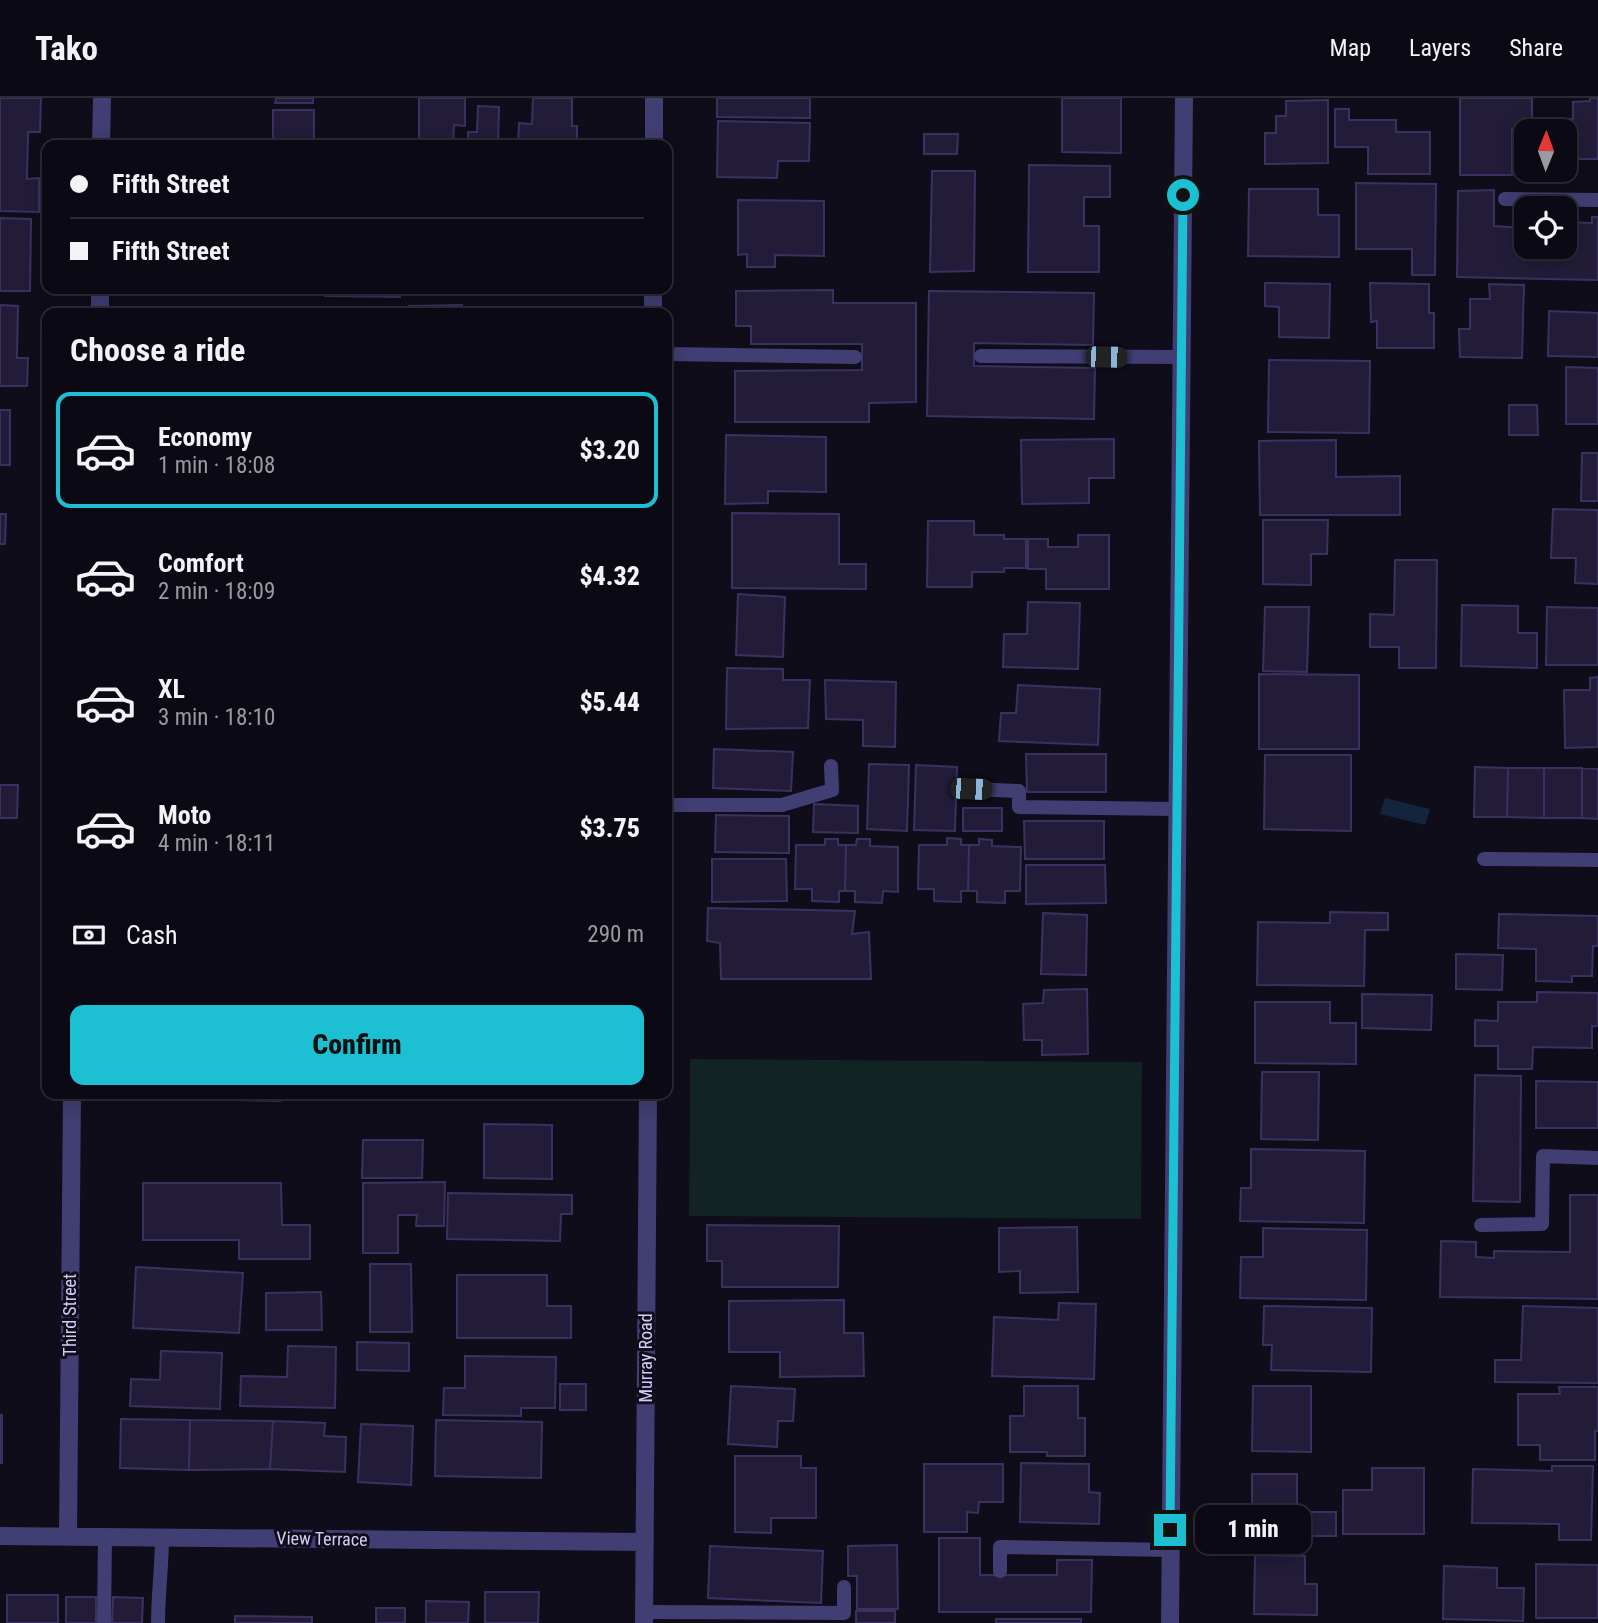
<!DOCTYPE html>
<meta charset="utf-8">
<style>
:root{--surface:#0b0a14;--page:#191822;--text:#f1f3f6;--muted:#9a9aa0;--line:#2b2b34;--accent:#1dc0d3}
body{margin:0;font-family:"Roboto Condensed",sans-serif;background:var(--page);color:var(--text);height:100vh;display:flex;flex-direction:column;font-size:26px;white-space:nowrap}
*{box-sizing:border-box;margin:0}
p{font-size:23px;color:var(--muted)}
.icon{flex:none;width:38px;height:38px;fill:none;stroke:currentColor;stroke-width:2;stroke-linecap:round;stroke-linejoin:round}
.map{position:relative;flex:1;overflow:hidden}
.panel{position:absolute;left:42px;top:210px;width:630px;height:791px;display:flex;flex-direction:column;background:var(--surface);border-radius:14px;box-shadow:0 4px 18px #0003,0 0 0 2px var(--line)}
.panel>*{flex:none}
.banner{position:absolute;left:42px;top:42px;width:630px;height:154px;border-radius:14px;box-shadow:0 4px 18px #0003,0 0 0 2px var(--line);display:grid;align-content:center;height:154px;padding:0 28px;background:var(--surface)}
.needle{width:46px;rotate:1deg}
.controls{position:absolute;left:1514px;top:21px;display:grid;gap:14px}
.controls a{display:grid;place-items:center;width:63px;height:63px;border-radius:14px;background:var(--surface);box-shadow:0 4px 18px #0003,0 0 0 2px var(--line);font-size:35px}
.end{position:absolute;width:32px;height:32px;margin:-16px;border:9px solid #1dc0d3;background:#111;box-shadow:0 0 0 4px #111}
.from{border-radius:50%}
.bubble{position:absolute;height:49px;border-radius:14px;background:var(--surface);box-shadow:0 4px 18px #0003,0 0 0 2px var(--line);font-size:23px;font-weight:800;line-height:49px;text-align:center}
.car{position:absolute;width:21px;height:42px;margin:-21px -10px;border-radius:9px;box-shadow:0 0 5px 2px #0007;background:linear-gradient(#222 24%,#8ab4d8 0 40%,#222 0 76%,#8ab4d8 0 86%,#222 0)}
.banner b{display:flex;align-items:center;gap:24px;height:66px;font-size:26px}
.banner b+b{border-top:2px solid var(--line)}
.banner i{width:18px;height:18px;background:var(--text)}
ul{padding:0;list-style:none}
li{display:flex;align-items:center;gap:21px;height:116px;margin:0 14px 10px;padding:0 14px;border:4px solid transparent;border-radius:14px}
li div{flex:1}
li b{display:block;font-size:26px}
li em{font-style:normal;font-weight:800}
li.active{border-color:var(--accent)}
li>.icon{width:63px;height:63px;stroke-width:1.5}
h2{padding:0 28px;font-size:32px;line-height:84px}
.pay{display:flex;align-items:center;gap:18px;height:77px;padding:0 28px;font-size:26px}
.pay p{margin-inline-start:auto}
.button{display:flex;gap:14px;margin-top:auto;padding:14px 28px}
.button a{flex:1;height:80px;border-radius:14px;background:var(--accent);color:#111;font-size:28px;font-weight:800;line-height:80px;text-align:center}
header{display:flex;align-items:center;gap:42px;box-sizing:border-box;height:98px;padding:0 35px;background:var(--surface);border-bottom:2px solid var(--line)}
header strong{font-size:33px}
nav{display:flex;gap:38px;margin-inline-start:auto;font-size:24px}
.map>svg:first-child{display:block}
</style>
<header>
<strong>Tako</strong>
<nav><a>Map</a><a>Layers</a><a>Share</a></nav>
</header>
<div class="map">
<svg width="1598" height="1525" viewBox="0 0 1598 1525">
<rect width="100%" height="100%" fill="#0f0d1a"/>
<path fill="#112322" d="M690 961 1142 964 1141 1121 689 1118Z"/>
<path fill="#13243d" d="M1385 700 1430 711 1425 727 1380 716Z"/>
<path fill="#221c38" stroke="#3b3161" stroke-width="2" d="M0 0H41L40 34H28L27 81 39 80V114L0 113Z
M276 0H313V5H275Z
M419 0H465V28L454 27 453 47H419Z
M533 0H572V28H577V47H518L519 25 532 26Z
M717 0H810V20L717 19Z
M1062 0H1121V55L1062 54Z
M1460 0H1532V31H1512V77H1460Z
M1590 0H1598V61H1564V33H1556V21H1573V4L1590 3Z
M1328 2V65L1265 66V35H1276V18H1286V3Z
M478 8 499 9 498 47H468V34H477Z
M1335 11H1349V22H1396V34H1430V76H1368V49H1335Z
M273 12H314V47H236V46H273Z
M718 23 810 25 809 63H778L777 80 717 79Z
M924 36H958L957 56H924Z
M1029 67 1110 68V99H1084V128H1099V174H1028Z
M932 73H975L974 173 930 174Z
M1356 85 1436 86 1435 177H1412V151H1356Z
M1249 91H1318V117H1339V159L1248 158Z
M1494 92V128L1526 130V149H1564V124L1592 125V119H1598V182L1457 179 1458 93Z
M738 102 824 103V158L775 157V169H747V156L738 157Z
M0 120 31 121 30 193H0Z
M1265 185 1330 186 1329 240 1279 239V209L1265 208Z
M1370 185 1429 186V215H1434V250H1377V223L1371 224Z
M1489 186 1524 187 1522 260 1460 259 1459 231H1470V201H1490Z
M325 191H400V199L325 198Z
M833 192V205H916V304L869 305V324H735V273L862 272V246H751V228H736V193Z
M929 193 1094 195 1093 247 974 245V268L1095 270 1094 321 927 318Z
M0 207 18 208 17 260H28L27 288H0Z
M462 207V215H409V208Z
M1549 213 1598 215V259L1548 258Z
M1269 262 1370 263 1369 335 1268 334Z
M1566 269 1598 270V326H1566Z
M1509 307H1537L1538 337H1509Z
M0 312H10V367H0Z
M726 337 826 339V394L768 393V405L725 406Z
M1114 341V380H1089V405L1022 406 1021 342Z
M1336 342V379L1400 378V417H1260L1259 343Z
M1582 355H1598V403H1581Z
M1553 411 1598 412V486L1575 485 1576 460H1551Z
M732 415 839 416V466H866V491L732 490Z
M0 416H6L5 446H0Z
M1263 422H1328L1327 456H1311V487L1263 486Z
M928 423H974V437H1004V441H1026V470H1004V474H972V489H927Z
M1078 437H1109V491H1046V471H1028V441H1048V449H1078Z
M1395 462H1437L1436 570H1399V549H1370V516L1394 517Z
M738 496 785 499 783 559 736 557Z
M1028 504 1080 505 1078 571 1003 569 1004 536H1027Z
M1462 507 1518 508V535H1537V570L1461 568Z
M1265 509H1309L1307 574 1263 573Z
M1547 509 1598 510V567H1546Z
M727 570 783 571V582H810L808 630 726 631Z
M1259 576 1359 577V651H1259Z
M1598 579V649L1565 650 1564 592H1590V580Z
M825 582 896 584 895 649 863 648V622L826 621Z
M1018 587 1100 591 1098 647 999 643 1001 615H1016Z
M714 651 793 654 791 693 713 690Z
M1026 656H1106V694H1027Z
M1265 657H1351V733L1264 731Z
M869 666 909 667 907 733 867 731Z
M916 667 957 669 955 733 914 732Z
M1475 669 1508 670 1507 719H1474Z
M1508 670H1544V720L1507 719Z
M1544 670H1582V720H1544Z
M1582 670 1598 671V721L1582 720Z
M0 687H18L17 720H0Z
M814 706 858 708V735L813 734Z
M963 710H1002V733H963Z
M716 717 789 718V755L715 754Z
M1024 723H1104V761H1025Z
M947 740 961 741V747H969L968 793H961V804L934 803V791H918L919 747H947Z
M825 741H838V747H846L845 793H839V804L812 803V791H795L796 747H825Z
M857 741H870V748L898 749V794L883 793 882 805 855 804V793H845L846 747H856Z
M979 741 992 742V748L1021 749 1020 793H1005V805L977 804V793H968L969 747H979Z
M712 761H786L787 803 712 804Z
M1026 767H1105L1106 805 1026 806Z
M708 810 855 813 852 836 869 834 871 881H721L720 845 707 843Z
M1330 814 1388 815V832H1365L1364 888 1257 887 1258 824 1330 825Z
M1043 815 1087 817 1086 877 1041 876Z
M1499 816 1598 818V848H1593L1592 878H1572V884L1536 883V851L1498 850Z
M1456 856 1503 857 1502 892 1456 891Z
M1087 891 1088 956 1042 957V942H1024L1023 906 1043 905 1044 892Z
M1537 894 1598 895V928H1592V950L1533 949 1532 971H1498V948H1475V922L1498 923V904H1537Z
M1362 896 1432 897 1431 932 1362 930Z
M1255 904H1330V925H1356V966L1255 965Z
M1262 974H1319L1318 1042 1261 1041Z
M1475 977 1521 978 1520 1104 1473 1103Z
M1536 983 1598 984V1030H1536Z
M142 996H280V1003L142 1000Z
M484 1026 552 1027V1081L484 1080Z
M363 1042H423L422 1080H362Z
M1251 1051 1365 1053 1364 1125 1240 1123 1241 1090H1251Z
M445 1084 444 1128H416L417 1117H398V1155H363V1085Z
M143 1085H281L282 1127H310V1161H239V1142H143Z
M448 1095 572 1097V1116H561L560 1143 447 1141Z
M1570 1097H1598V1201L1440 1199 1441 1143 1476 1144V1159L1494 1160V1153L1570 1154Z
M707 1127 839 1128 838 1189H722V1163H707Z
M1077 1129 1078 1194 1020 1195V1173L999 1174V1130Z
M1263 1130 1367 1132 1366 1202 1240 1200 1241 1159H1263Z
M370 1166H411L412 1234H370Z
M136 1169 243 1175 239 1235 133 1230Z
M457 1177H547V1208H571V1240H457Z
M321 1194 322 1232H266V1195Z
M844 1202V1235H863L864 1278 780 1279V1254H729V1203Z
M1059 1205 1096 1206 1094 1281 992 1278 994 1219 1058 1222Z
M1264 1208 1372 1210 1371 1274 1271 1272 1272 1247H1263Z
M1523 1208 1598 1210V1285L1495 1284V1262H1521Z
M357 1244 409 1245V1273L357 1272Z
M288 1248 336 1249 335 1310 240 1308 241 1278 287 1279Z
M161 1253 222 1255 220 1311 130 1308 131 1281 160 1282Z
M465 1258 556 1259 555 1310H521V1318L443 1317 444 1290H465Z
M560 1286H586V1312H560Z
M731 1288 795 1291 793 1323H778L777 1349 728 1346Z
M1024 1288H1078V1320H1085V1358H1047V1354H1010V1318H1024Z
M1253 1288H1311V1354L1252 1353Z
M1559 1289H1598V1333H1595V1362H1540V1347H1518V1296H1560Z
M0 1317H2V1365H0Z
M121 1321 190 1322 189 1372 120 1370Z
M190 1322 273 1323 270 1371 189 1372Z
M436 1322 542 1324 541 1380 435 1378Z
M273 1323 325 1325 324 1338 346 1339 345 1374 270 1371Z
M361 1326 413 1328 411 1387 358 1384Z
M735 1358H801V1370H816V1420H771V1435L735 1434Z
M1021 1365 1089 1366V1394L1100 1395 1099 1426 1020 1424Z
M924 1366H1003V1404H979L978 1415 967 1414V1434H924Z
M1552 1368H1593L1591 1442H1559V1426L1472 1425 1473 1371 1552 1373Z
M1372 1370H1424V1436H1343V1392H1372Z
M1252 1376H1297V1414H1336V1438H1252Z
M939 1440H980V1477H1057V1462H1092L1091 1514H939Z
M897 1447 898 1511H857V1478H848V1448Z
M710 1448 823 1453 821 1505 708 1500Z
M1255 1457 1305 1458V1486H1317V1517L1254 1516Z
M1536 1466 1598 1467V1520H1536Z
M1444 1468 1497 1470V1490H1524L1523 1523 1443 1521Z
M485 1494H539L538 1525H485Z
M7 1497H58V1525H7Z
M66 1499H96V1525H66Z
M113 1499 143 1500 142 1525H112Z
M426 1503 469 1504 468 1525H426Z
M376 1510H405V1525H376Z
M856 1513H895V1525H856Z
M235 1518 312 1519V1525H235Z
M996 1521H1081V1525H996Z"/>
<g fill="none" stroke-linecap="round" stroke-linejoin="round">
<path stroke="#403e72" stroke-width="14" d="M1505 101 1598 102
M667 256 855 259
M981 258 1181 259
M971 691 1019 693V709L1177 711
M667 707H782L832 692 831 668
M1484 761 1598 762
M1481 1127 1542 1126 1543 1058 1598 1060
M1000 1473V1449L1171 1452
M644 1514 844 1515V1489
M104 1525 105 1438
M158 1525C158 1496 162 1468 162 1439"/>
<path stroke="#403e72" stroke-width="18" d="M101 47 102 0
M654 47V0
M100 215V191
M653 215V191
M0 1438 645 1444
M68 1438 72 996
M644 1525 648 996
M1170 1525 1184 0"/>
</g>
<g fill="none" stroke-linecap="round" stroke-linejoin="round">
<path stroke="#1dc0d3" stroke-width="9" d="M1170 1432 1183 97"/>
</g>
<g text-anchor="middle" stroke-width="6" stroke-linejoin="round" paint-order="stroke">
<g font-size="18" fill="#d2cdf8" stroke="#0f0d1a">
<text transform="translate(70 1217) rotate(-90)" y="6">Third Street</text>
<text transform="translate(646 1260) rotate(-90)" y="6">Murray Road</text>
<text transform="translate(322 1441) rotate(1)" y="6">View Terrace</text>
</g>
</g>
</svg>
<div class="controls">
<a><svg class="needle" viewBox="-14 -14 28 28"><path d="M0-13l5 13h-10z" fill="#e53935"/><path d="M0 13l5-13h-10z" fill="#9a9aa0"/></svg></a>
<a><svg class="icon" aria-label="locate" viewBox="0 0 24 24"><circle cx="12" cy="12" r="6"/><path d="M12 2v4M12 18v4M2 12h4M18 12h4"/></svg></a>
</div>
<i class="end from" style="left:1183px;top:97px"></i>
<i class="end" style="left:1170px;top:1432px"></i>
<div class="bubble" style="left:1195px;top:1407px;width:116px">1 min</div>
<i class="car" style="left:1106px;top:259px;rotate:91deg"></i>
<i class="car" style="left:971px;top:691px;rotate:92deg"></i>
<div class="banner">
<b><i class="from"></i>Fifth Street</b>
<b><i></i>Fifth Street</b>
</div>
<section class="panel">
<h2>Choose a ride</h2>
<ul>
<li class="active"><svg class="icon" aria-label="car" viewBox="0 0 24 24"><path d="M5 17H2v-5l4-1 3-4h7l3 4 3 1v5h-3M9 17h6M6 11h13"/><circle cx="7" cy="17" r="2"/><circle cx="17" cy="17" r="2"/></svg><div><b>Economy</b><p>1 min · 18:08</p></div><em>$3.20</em></li>
<li><svg class="icon" aria-label="car" viewBox="0 0 24 24"><path d="M5 17H2v-5l4-1 3-4h7l3 4 3 1v5h-3M9 17h6M6 11h13"/><circle cx="7" cy="17" r="2"/><circle cx="17" cy="17" r="2"/></svg><div><b>Comfort</b><p>2 min · 18:09</p></div><em>$4.32</em></li>
<li><svg class="icon" aria-label="car" viewBox="0 0 24 24"><path d="M5 17H2v-5l4-1 3-4h7l3 4 3 1v5h-3M9 17h6M6 11h13"/><circle cx="7" cy="17" r="2"/><circle cx="17" cy="17" r="2"/></svg><div><b>XL</b><p>3 min · 18:10</p></div><em>$5.44</em></li>
<li><svg class="icon" aria-label="car" viewBox="0 0 24 24"><path d="M5 17H2v-5l4-1 3-4h7l3 4 3 1v5h-3M9 17h6M6 11h13"/><circle cx="7" cy="17" r="2"/><circle cx="17" cy="17" r="2"/></svg><div><b>Moto</b><p>4 min · 18:11</p></div><em>$3.75</em></li>
</ul>
<div class="pay"><svg class="icon" aria-label="cash" viewBox="0 0 24 24"><path d="M3 7h18v10H3z"/><circle cx="12" cy="12" r="2"/></svg>Cash<p>290 m</p></div>
<div class="button"><a>Confirm</a></div>
</section>
</div>
